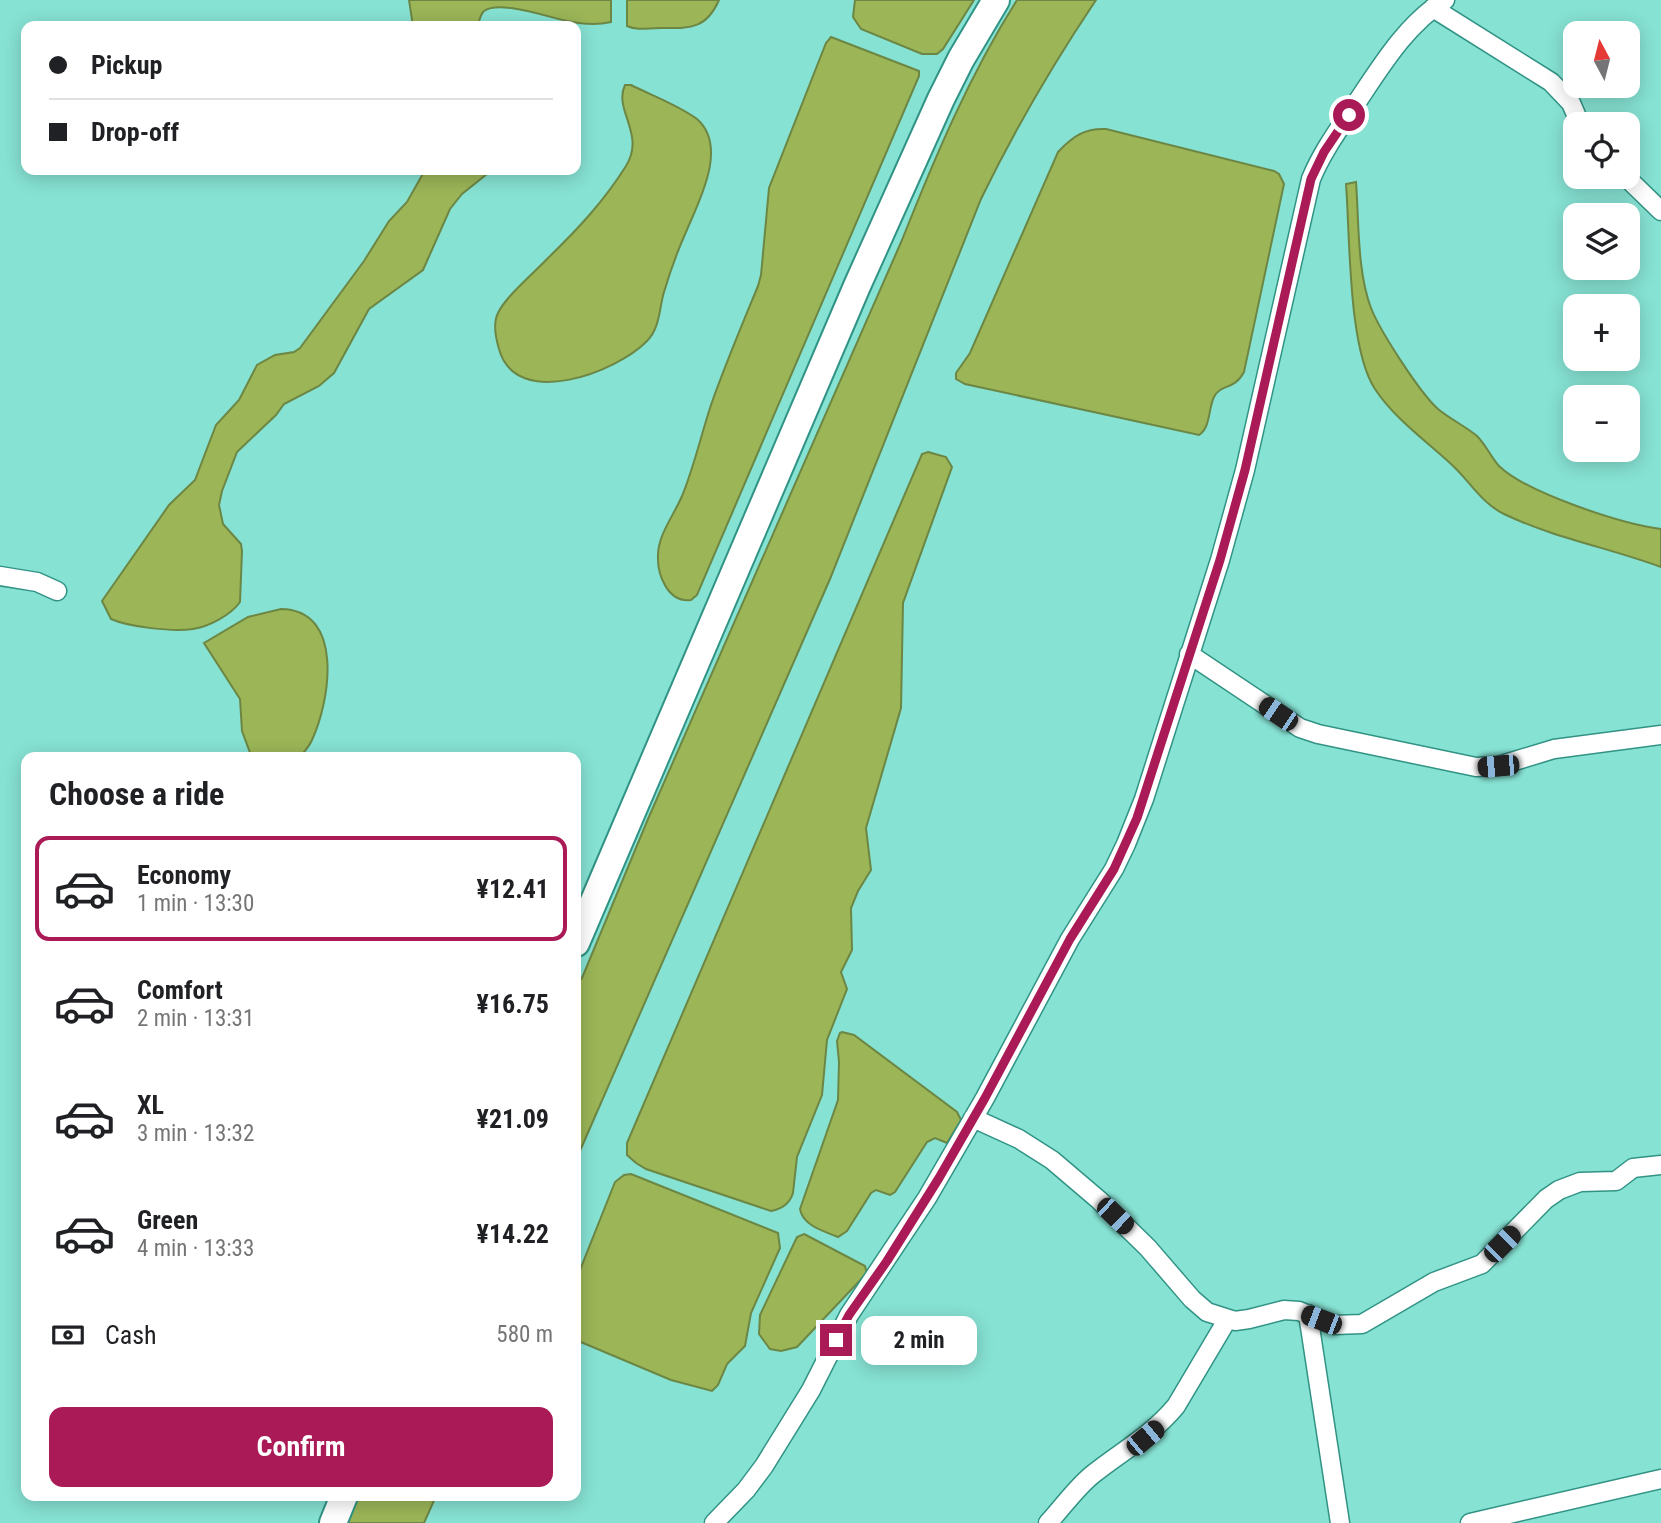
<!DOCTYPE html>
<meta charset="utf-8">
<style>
:root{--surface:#fff;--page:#f6f6f6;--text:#202124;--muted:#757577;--line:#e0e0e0;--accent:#a91a56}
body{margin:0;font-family:"Roboto Condensed",sans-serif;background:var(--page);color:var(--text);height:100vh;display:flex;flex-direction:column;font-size:26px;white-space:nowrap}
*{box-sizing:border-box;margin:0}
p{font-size:23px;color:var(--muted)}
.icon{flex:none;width:38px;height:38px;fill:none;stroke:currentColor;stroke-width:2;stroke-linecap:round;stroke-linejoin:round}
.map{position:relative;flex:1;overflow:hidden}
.details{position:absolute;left:21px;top:752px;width:560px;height:749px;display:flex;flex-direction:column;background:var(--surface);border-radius:14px;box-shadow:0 4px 18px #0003}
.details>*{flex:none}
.top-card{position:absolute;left:21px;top:21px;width:560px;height:154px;border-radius:14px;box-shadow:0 4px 18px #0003;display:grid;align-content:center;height:154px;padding:0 28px;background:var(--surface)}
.needle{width:46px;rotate:353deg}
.buttons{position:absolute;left:1563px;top:21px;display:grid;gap:14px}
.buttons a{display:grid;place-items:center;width:77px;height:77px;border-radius:14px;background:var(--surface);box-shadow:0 4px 18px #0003;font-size:35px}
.end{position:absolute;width:32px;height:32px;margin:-16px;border:9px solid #a91a56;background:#fff;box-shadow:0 0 0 4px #fff}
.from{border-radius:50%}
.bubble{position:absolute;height:49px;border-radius:14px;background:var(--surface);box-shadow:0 4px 18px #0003;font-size:23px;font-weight:700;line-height:49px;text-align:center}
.car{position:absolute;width:21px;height:42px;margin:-21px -10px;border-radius:9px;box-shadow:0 0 5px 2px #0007;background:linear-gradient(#222 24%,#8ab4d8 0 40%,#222 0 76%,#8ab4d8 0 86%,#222 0)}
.top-card b{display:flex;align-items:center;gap:24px;height:66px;font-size:26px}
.top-card b+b{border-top:2px solid var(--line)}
.top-card i{width:18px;height:18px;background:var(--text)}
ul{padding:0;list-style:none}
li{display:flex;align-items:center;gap:21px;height:105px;margin:0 14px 10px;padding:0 14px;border:4px solid transparent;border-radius:14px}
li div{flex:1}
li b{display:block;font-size:26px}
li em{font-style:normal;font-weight:700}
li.selected{border-color:var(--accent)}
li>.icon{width:63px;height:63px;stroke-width:1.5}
h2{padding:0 28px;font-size:32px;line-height:84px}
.pay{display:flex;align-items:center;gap:18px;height:77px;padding:0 28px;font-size:26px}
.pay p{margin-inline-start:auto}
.action{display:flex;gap:14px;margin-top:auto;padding:14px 28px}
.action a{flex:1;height:80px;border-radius:14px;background:var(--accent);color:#fff;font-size:28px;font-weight:700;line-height:80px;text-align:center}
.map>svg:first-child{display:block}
</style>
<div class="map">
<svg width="1661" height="1523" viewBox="0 0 1661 1523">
<rect width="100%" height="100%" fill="#86e2d3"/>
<path fill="#9bb557" stroke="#6c8644" stroke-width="2" d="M409 0H611V22C598 25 581 24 567 21 548 17 500 0 484 11 480 15 479 21 478 26H413Z
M627 0H719C706 30 689 28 660 28 648 28 638 31 627 26Z
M855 0H974L943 49 937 54H922L861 29 853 17Z
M1017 0H1096C1053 64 1015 129 981 199L830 579 576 1160V985L582 978 648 819 902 240C935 157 969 76 1017 0Z
M831 37 919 71V76L697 595 691 600C668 603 657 575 658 555 658 535 674 515 682 496 694 467 701 435 711 405 725 365 742 325 758 286L761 275 769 188 826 43Z
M625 85H631C651 95 680 106 697 119 729 147 698 203 686 232 677 252 670 272 664 292 659 309 660 328 647 341 617 372 516 411 499 349 496 339 493 323 498 313 506 296 535 272 548 258 578 229 604 201 626 166 646 134 613 110 625 85Z
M1106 129 1274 171 1279 174 1284 184 1244 372C1234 391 1221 383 1214 397 1208 409 1211 427 1199 435L965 384 956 379V373L970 353 1058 152C1073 136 1085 128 1106 129Z
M425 170H492L462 194 450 209 423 270 369 309 334 373 319 386 284 404 276 415 237 452 222 491 219 505 223 524 241 544 242 551 240 602C231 615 208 627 193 629 172 632 129 627 111 619L102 601 169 505 195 480 216 425 239 400 257 365 275 355 294 352 300 348 364 261 389 221 407 202Z
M1356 182C1359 221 1357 271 1371 308 1380 331 1420 393 1438 409 1450 419 1465 426 1477 436 1486 445 1491 457 1499 466 1527 493 1622 524 1661 529V567C1610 548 1554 538 1504 514 1481 503 1469 480 1451 464 1425 440 1394 418 1375 389 1348 349 1350 235 1346 184Z
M928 452 946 457 952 467 903 603 901 708 866 828 871 870 858 891 851 908 852 950 841 972 847 989 827 1040 822 1095 797 1157 793 1193C790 1203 782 1209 771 1211L646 1169 636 1163 627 1155V1143L922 454Z
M281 609C345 610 330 701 312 740 309 747 304 752 299 758H252L242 731 240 699 204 643 248 617Z
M842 1032 854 1035 957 1112 961 1120 947 1143 935 1138 927 1142 895 1192 890 1195 876 1190 871 1193 847 1231 838 1237C824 1231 803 1226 800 1209L838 1100 839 1062 837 1041 840 1033Z
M631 1174 778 1233 780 1248 751 1313 745 1346 727 1364 718 1385 712 1391 671 1380 576 1340V1280L615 1182 624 1175Z
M804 1234 865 1266 867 1273 797 1347 781 1351 770 1349 759 1334 760 1315 797 1237Z
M355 1496H436L424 1523H344Z"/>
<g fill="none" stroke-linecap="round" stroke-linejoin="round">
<g stroke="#319385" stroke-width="21">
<path id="street" d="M1433 8 1551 82 1571 103 1580 124
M1626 177 1661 211
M0 576 37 582 57 591
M1189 654 1300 728 1318 734 1476 767 1498 766 1554 749 1661 735
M973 1118 1019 1139 1052 1160 1099 1200 1148 1248 1192 1299 1207 1312 1235 1321 1249 1319 1284 1310 1299 1311 1334 1325 1362 1324 1434 1282 1482 1264 1546 1199 1559 1190 1580 1182 1616 1181 1633 1168 1661 1165
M1308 1314 1340 1523
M714 1523 746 1490 764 1466 811 1390 849 1315 927 1198 985 1098 1070 939 1114 869 1126 844 1144 799 1220 560 1245 470 1311 179C1322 152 1339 129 1355 105 1380 68 1406 24 1445 0
M1048 1523C1062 1508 1076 1488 1092 1475 1122 1451 1151 1436 1176 1406L1227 1320
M1470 1523 1661 1479"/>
</g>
<g stroke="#319385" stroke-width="30">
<path id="secondary" d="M576 943 857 286 941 99 961 59 996 0
M333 1523 344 1496"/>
</g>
<use href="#street" stroke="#fff" stroke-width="18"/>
<use href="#secondary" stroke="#fff" stroke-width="26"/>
</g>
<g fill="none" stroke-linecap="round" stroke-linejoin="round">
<path stroke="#a91a56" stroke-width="9" d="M836 1340 849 1315 887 1261 939 1178 985 1098 1070 939 1114 869 1137 818 1220 560 1245 470 1311 179 1324 152 1349 115"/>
</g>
</svg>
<div class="buttons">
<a><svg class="needle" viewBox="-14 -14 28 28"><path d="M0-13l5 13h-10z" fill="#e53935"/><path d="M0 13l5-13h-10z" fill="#757577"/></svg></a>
<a><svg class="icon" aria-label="locate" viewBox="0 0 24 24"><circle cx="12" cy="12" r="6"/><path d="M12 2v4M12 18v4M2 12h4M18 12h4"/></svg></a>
<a><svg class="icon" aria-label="layers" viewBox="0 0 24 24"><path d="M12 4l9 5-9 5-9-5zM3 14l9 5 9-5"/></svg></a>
<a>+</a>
<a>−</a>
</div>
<i class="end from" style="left:1349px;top:115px"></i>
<i class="end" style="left:836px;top:1340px"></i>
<div class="bubble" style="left:861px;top:1316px;width:116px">2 min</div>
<i class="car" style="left:1278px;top:714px;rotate:304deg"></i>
<i class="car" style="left:1498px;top:766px;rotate:265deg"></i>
<i class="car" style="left:1115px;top:1216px;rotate:134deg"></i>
<i class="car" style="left:1502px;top:1244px;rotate:45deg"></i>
<i class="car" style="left:1321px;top:1320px;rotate:291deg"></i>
<i class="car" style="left:1145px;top:1438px;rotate:50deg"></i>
<div class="top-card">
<b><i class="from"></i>Pickup</b>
<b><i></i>Drop-off</b>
</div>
<section class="details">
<h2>Choose a ride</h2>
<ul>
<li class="selected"><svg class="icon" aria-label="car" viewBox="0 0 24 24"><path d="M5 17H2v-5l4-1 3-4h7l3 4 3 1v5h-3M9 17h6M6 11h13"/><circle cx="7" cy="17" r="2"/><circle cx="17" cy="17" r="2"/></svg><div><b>Economy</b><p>1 min · 13:30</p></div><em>¥12.41</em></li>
<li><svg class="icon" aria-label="car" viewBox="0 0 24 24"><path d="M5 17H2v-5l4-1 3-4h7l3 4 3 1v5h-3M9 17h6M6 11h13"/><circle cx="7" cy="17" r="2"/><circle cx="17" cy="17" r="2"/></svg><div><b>Comfort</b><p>2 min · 13:31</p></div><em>¥16.75</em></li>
<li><svg class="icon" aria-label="car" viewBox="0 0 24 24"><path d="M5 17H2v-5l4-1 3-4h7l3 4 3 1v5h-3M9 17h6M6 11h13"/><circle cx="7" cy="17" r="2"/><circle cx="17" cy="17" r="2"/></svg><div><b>XL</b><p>3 min · 13:32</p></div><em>¥21.09</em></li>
<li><svg class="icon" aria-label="car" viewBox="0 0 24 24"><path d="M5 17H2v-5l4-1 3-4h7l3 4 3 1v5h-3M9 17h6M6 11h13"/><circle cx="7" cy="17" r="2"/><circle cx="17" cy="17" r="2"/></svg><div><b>Green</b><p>4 min · 13:33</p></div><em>¥14.22</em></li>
</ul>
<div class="pay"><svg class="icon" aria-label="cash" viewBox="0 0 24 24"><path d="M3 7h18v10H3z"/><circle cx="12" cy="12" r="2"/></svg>Cash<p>580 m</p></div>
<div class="action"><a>Confirm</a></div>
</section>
</div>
